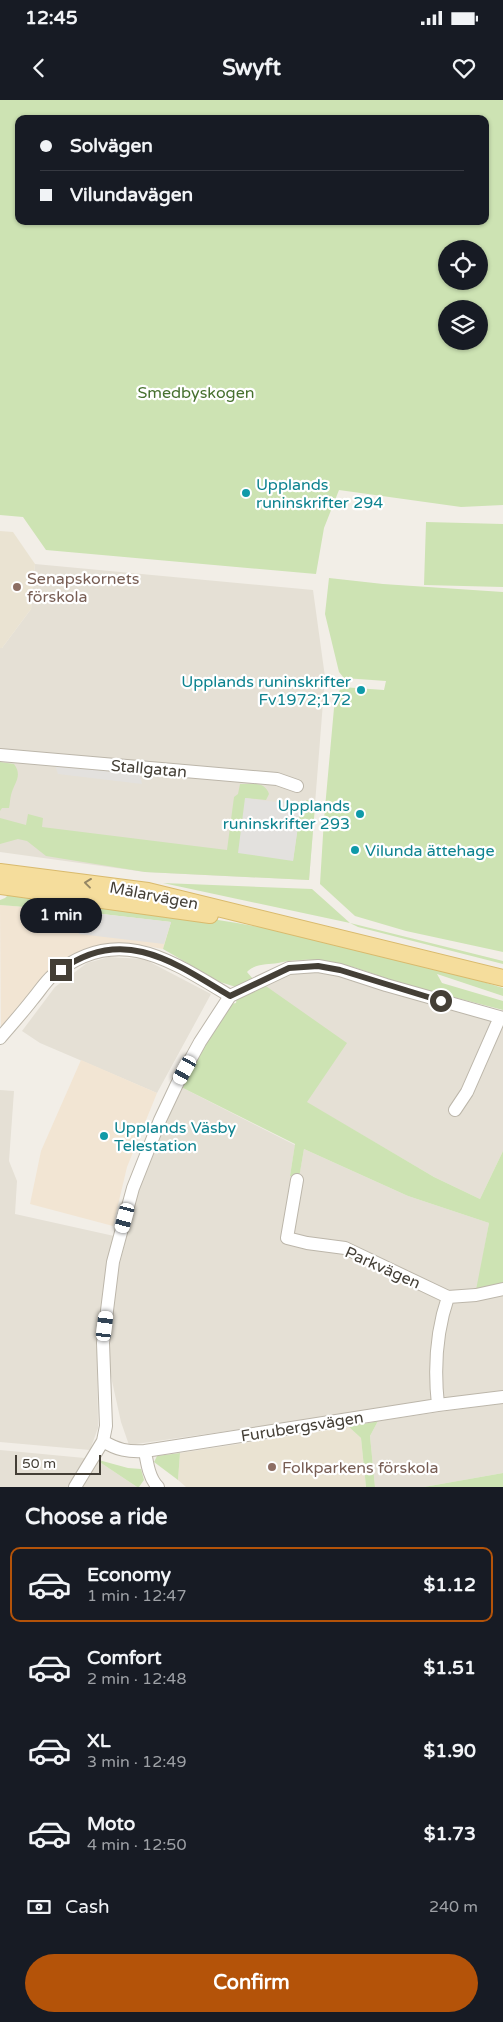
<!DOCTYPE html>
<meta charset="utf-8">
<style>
:root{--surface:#171b24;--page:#20242c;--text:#f1f3f6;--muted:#9ea1a6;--line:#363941;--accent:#b45309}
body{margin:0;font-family:"Varela Round",sans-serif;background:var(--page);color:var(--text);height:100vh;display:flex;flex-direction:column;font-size:19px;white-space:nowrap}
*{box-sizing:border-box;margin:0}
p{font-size:16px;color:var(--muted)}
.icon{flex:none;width:28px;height:28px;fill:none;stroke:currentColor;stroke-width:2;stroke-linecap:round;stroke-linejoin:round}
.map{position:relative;height:1387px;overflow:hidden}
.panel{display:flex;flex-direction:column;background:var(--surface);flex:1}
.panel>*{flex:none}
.top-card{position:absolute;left:15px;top:15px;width:474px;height:110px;border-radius:10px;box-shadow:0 1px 4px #0004;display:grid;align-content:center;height:110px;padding:0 25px;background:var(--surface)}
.controls{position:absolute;left:438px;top:140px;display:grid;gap:10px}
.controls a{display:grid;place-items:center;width:50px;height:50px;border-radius:50%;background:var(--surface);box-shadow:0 1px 4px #0004;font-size:25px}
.scale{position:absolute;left:15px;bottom:12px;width:86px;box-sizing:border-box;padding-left:5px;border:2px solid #443f36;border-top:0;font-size:14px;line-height:18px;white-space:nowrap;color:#443f36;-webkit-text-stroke:4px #fff;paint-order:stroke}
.end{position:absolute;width:22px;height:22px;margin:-11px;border:6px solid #443f36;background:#fff;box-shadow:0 0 0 2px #fff}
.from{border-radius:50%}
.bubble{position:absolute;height:35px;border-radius:18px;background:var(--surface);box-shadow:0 1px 4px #0004;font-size:16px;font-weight:700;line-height:35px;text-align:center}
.car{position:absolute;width:15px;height:30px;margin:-15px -8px;border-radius:6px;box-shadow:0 0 4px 1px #0007;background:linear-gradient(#fff 24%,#345 0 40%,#fff 0 76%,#345 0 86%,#fff 0)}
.top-card b{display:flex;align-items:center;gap:18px;height:48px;font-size:19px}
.top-card b+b{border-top:1px solid var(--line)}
.top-card i{width:12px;height:12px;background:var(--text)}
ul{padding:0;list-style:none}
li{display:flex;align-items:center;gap:15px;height:75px;margin:0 10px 8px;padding:0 15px;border:2px solid transparent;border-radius:10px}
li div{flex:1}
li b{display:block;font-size:19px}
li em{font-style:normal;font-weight:700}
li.current{border-color:var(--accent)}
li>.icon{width:45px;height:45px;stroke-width:1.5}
h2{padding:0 25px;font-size:22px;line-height:60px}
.pay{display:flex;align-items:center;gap:12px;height:55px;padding:0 25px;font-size:19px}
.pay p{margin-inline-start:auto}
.button{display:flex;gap:10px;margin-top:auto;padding:10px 25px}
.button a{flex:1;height:58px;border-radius:30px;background:var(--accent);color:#fff;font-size:20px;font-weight:700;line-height:58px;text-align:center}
.status{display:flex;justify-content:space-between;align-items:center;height:35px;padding:0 25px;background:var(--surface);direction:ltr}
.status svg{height:14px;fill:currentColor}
header{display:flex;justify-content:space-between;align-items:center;height:65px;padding:0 25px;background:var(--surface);font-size:22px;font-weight:700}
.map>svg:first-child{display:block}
</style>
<div class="status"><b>12:45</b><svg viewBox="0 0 49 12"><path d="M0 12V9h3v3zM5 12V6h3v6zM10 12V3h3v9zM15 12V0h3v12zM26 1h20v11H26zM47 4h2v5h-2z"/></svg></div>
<header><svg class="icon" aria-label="back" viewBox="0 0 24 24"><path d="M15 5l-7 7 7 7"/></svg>Swyft<svg class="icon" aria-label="heart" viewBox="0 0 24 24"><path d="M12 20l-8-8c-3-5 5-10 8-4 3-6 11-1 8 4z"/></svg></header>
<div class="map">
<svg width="503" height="1387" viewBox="0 0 503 1387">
<rect width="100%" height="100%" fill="#f2eee7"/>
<path fill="#e5e0d5" d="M35 464 313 490 325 577 309 780 145 772 0 752V548H2L31 509Z
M109 857 144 859 211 894 157 993 40 943 22 931 55 887 87 863Z
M314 867 503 922V1051L480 1099 434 1077 306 1002 263 884 277 876Z
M181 987 295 1045 290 1076 299 1077 304 1049 408 1096 489 1123 477 1190 503 1185V1292L129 1345 121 1322 110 1272V1228L119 1167 138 1090Z
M0 990 14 991 9 1061 17 1081 15 1114 114 1136 103 1192 97 1245 98 1328 90 1350 0 1342Z
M503 1303V1373L424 1387H375L370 1336 378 1321Z
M0 1350 95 1359 137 1387H0Z"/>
<path fill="#f2e5d3" d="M0 805 76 811 171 822 163 849 135 844H105L82 850 65 859 49 872 1 930Z
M81 960 157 993 127 1067 113 1126 30 1104 41 1051Z"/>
<path fill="#eae3d2" d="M0 431 13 432 35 464 31 509 2 548H0Z
M349 1327 361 1338 366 1387H186L178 1380 180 1353Z"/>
<path fill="#cde3b3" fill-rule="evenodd" d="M0 0H503V405L461 407 339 390 324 428 316 474 46 450 23 417 0 415ZM19 19H485V121H19ZM446 149H479V181H446ZM446 209H479V241H446Z
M426 422 503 424V487L424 485Z
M329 478 383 484 503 492V852L406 831 355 816 320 784 324 719 335 597 342 587 384 590 386 581 344 578 339 572 325 514Z
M0 662 14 664C23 676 14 683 11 695 10 699 10 703 9 708H2L0 711Z
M240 684C251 684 265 681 269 694L266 700 245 698 293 761 301 705 307 700H311L315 706 309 780 145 772 46 756 27 741 18 739 0 744V718L26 725 28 714 43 718 42 727 227 750 234 697 238 694Z
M163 783 312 789 350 823 503 861V864L358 827 350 823Z
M11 792C80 801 150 810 218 820 313 835 412 860 503 888V896L437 874 442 883 503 901V910C475 903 446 895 418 888 369 875 331 851 278 863 267 865 255 863 247 872L253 879 236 887 220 882 163 849 171 822 76 811 0 805V800L5 798Z
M263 884 347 943 307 1002 434 1077 480 1099 503 1051V1185L476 1190 489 1123 408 1096 304 1049 299 1078 290 1076 295 1044 181 987 204 943 231 904 236 903 237 896Z
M378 1321 370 1336 375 1387H366L361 1338 349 1327Z
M180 1353 178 1380 154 1362 157 1356Z
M95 1359 128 1368 141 1369 144 1380 139 1387H137Z
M503 1373V1387H424Z"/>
<path fill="#e3e1de" d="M55 665 140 675 142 684 58 674Z
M245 698 301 705 293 761 238 753Z
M76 811 171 822 164 844 79 834Z"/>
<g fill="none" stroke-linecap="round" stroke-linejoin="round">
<g stroke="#bcb6aa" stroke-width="14">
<path id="minor" d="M0 655 277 679 297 686
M0 938C11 925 22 913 32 900 39 892 45 882 52 876 117 822 170 860 230 896
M455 1010 467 992 500 917
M297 1080 287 1138 307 1143 345 1148 448 1197 476 1195 503 1189
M438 1305C434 1268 436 1232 448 1197
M103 1341C117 1350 128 1352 145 1351L438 1305 503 1297
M145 1351C147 1363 149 1378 158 1387
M75 1387 103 1341 106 1326 103 1243 113 1162 133 1088 160 1020 177 984 200 942 230 896 289 868 318 866 340 870 386 885 503 918"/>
</g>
<g stroke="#d9ba6d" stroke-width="18">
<path id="major" d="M0 772 148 791 503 878
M0 786 210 815"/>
</g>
<use href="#minor" stroke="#fff" stroke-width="12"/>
<use href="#major" stroke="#f5dd9c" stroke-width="16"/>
</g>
<defs><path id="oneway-chevron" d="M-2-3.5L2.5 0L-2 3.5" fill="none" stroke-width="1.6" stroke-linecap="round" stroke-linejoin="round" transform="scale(1.25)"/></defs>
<use stroke="#948664" href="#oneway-chevron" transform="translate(88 783) rotate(-173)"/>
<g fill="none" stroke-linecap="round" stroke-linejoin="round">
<path stroke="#443f36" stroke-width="6" d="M61 870C123 825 174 862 230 896L289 868 318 866 340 870 441 901"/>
</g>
<g fill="#0f9aa8" stroke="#fff" stroke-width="2">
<circle cx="246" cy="393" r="5"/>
<circle cx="361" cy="590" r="5"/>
<circle cx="360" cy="714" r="5"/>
<circle cx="355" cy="750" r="5"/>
<circle cx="104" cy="1036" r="5"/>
</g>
<g fill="#8d6e63" stroke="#fff" stroke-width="2">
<circle cx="17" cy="487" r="5"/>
<circle cx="272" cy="1367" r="5"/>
</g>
<g text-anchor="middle" stroke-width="4.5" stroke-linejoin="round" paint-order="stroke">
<g font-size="16" fill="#47712f" stroke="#fff">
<text x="196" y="298">Smedbyskogen</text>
</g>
<g font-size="16" fill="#0d838f" stroke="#fff" text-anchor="start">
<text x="256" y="390">Upplands<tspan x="256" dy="18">runinskrifter 294</tspan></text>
<text x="351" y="587" text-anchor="end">Upplands runinskrifter<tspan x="351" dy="18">Fv1972;172</tspan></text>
<text x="350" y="711" text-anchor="end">Upplands<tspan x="350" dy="18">runinskrifter 293</tspan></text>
<text x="365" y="756">Vilunda ättehage</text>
<text x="114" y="1033">Upplands Väsby<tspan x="114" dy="18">Telestation</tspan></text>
</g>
<g font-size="16" fill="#785e54" stroke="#fff" text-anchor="start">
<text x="27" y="484">Senapskornets<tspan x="27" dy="18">förskola</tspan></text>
<text x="282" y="1373">Folkparkens förskola</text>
</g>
<g font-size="16" fill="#443f36" stroke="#fff">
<text transform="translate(149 668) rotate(5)" y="6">Stallgatan</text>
<text transform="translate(154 795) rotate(11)" y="6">Mälarvägen</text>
<text transform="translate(383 1167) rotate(24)" y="6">Parkvägen</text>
<text transform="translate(302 1326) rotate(-9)" y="6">Furubergsvägen</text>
</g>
</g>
</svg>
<div class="controls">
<a><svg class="icon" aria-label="locate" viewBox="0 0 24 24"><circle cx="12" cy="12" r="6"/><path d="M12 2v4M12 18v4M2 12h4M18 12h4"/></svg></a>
<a><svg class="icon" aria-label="layers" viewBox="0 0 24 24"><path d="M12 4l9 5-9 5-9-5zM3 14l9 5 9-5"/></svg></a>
</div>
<div class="scale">50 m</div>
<i class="end from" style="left:441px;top:901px"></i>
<i class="end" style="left:61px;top:870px"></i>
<div class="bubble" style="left:20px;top:798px;width:82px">1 min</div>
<i class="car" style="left:185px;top:970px;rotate:209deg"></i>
<i class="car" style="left:125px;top:1118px;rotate:195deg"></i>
<i class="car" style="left:105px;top:1226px;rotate:7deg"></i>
<div class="top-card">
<b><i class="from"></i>Solvägen</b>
<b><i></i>Vilundavägen</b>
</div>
</div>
<section class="panel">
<h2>Choose a ride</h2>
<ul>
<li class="current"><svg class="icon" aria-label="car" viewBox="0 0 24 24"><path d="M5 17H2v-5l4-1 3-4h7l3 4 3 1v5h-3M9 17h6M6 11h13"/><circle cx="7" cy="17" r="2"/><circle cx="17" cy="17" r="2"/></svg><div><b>Economy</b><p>1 min · 12:47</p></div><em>$1.12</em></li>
<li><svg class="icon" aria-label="car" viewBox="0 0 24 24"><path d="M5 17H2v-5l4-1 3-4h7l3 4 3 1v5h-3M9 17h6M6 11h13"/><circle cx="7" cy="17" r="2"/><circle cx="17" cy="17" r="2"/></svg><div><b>Comfort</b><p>2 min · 12:48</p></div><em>$1.51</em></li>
<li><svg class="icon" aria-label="car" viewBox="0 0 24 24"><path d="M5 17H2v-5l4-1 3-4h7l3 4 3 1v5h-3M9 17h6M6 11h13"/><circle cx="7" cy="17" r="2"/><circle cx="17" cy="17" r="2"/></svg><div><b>XL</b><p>3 min · 12:49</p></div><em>$1.90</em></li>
<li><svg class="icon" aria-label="car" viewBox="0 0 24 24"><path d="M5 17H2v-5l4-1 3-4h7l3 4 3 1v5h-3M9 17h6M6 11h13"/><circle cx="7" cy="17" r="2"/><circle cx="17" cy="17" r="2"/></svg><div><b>Moto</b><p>4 min · 12:50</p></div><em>$1.73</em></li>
</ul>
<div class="pay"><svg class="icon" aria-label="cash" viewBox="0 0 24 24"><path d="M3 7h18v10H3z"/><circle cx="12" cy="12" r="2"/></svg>Cash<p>240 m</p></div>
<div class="button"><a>Confirm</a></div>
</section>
